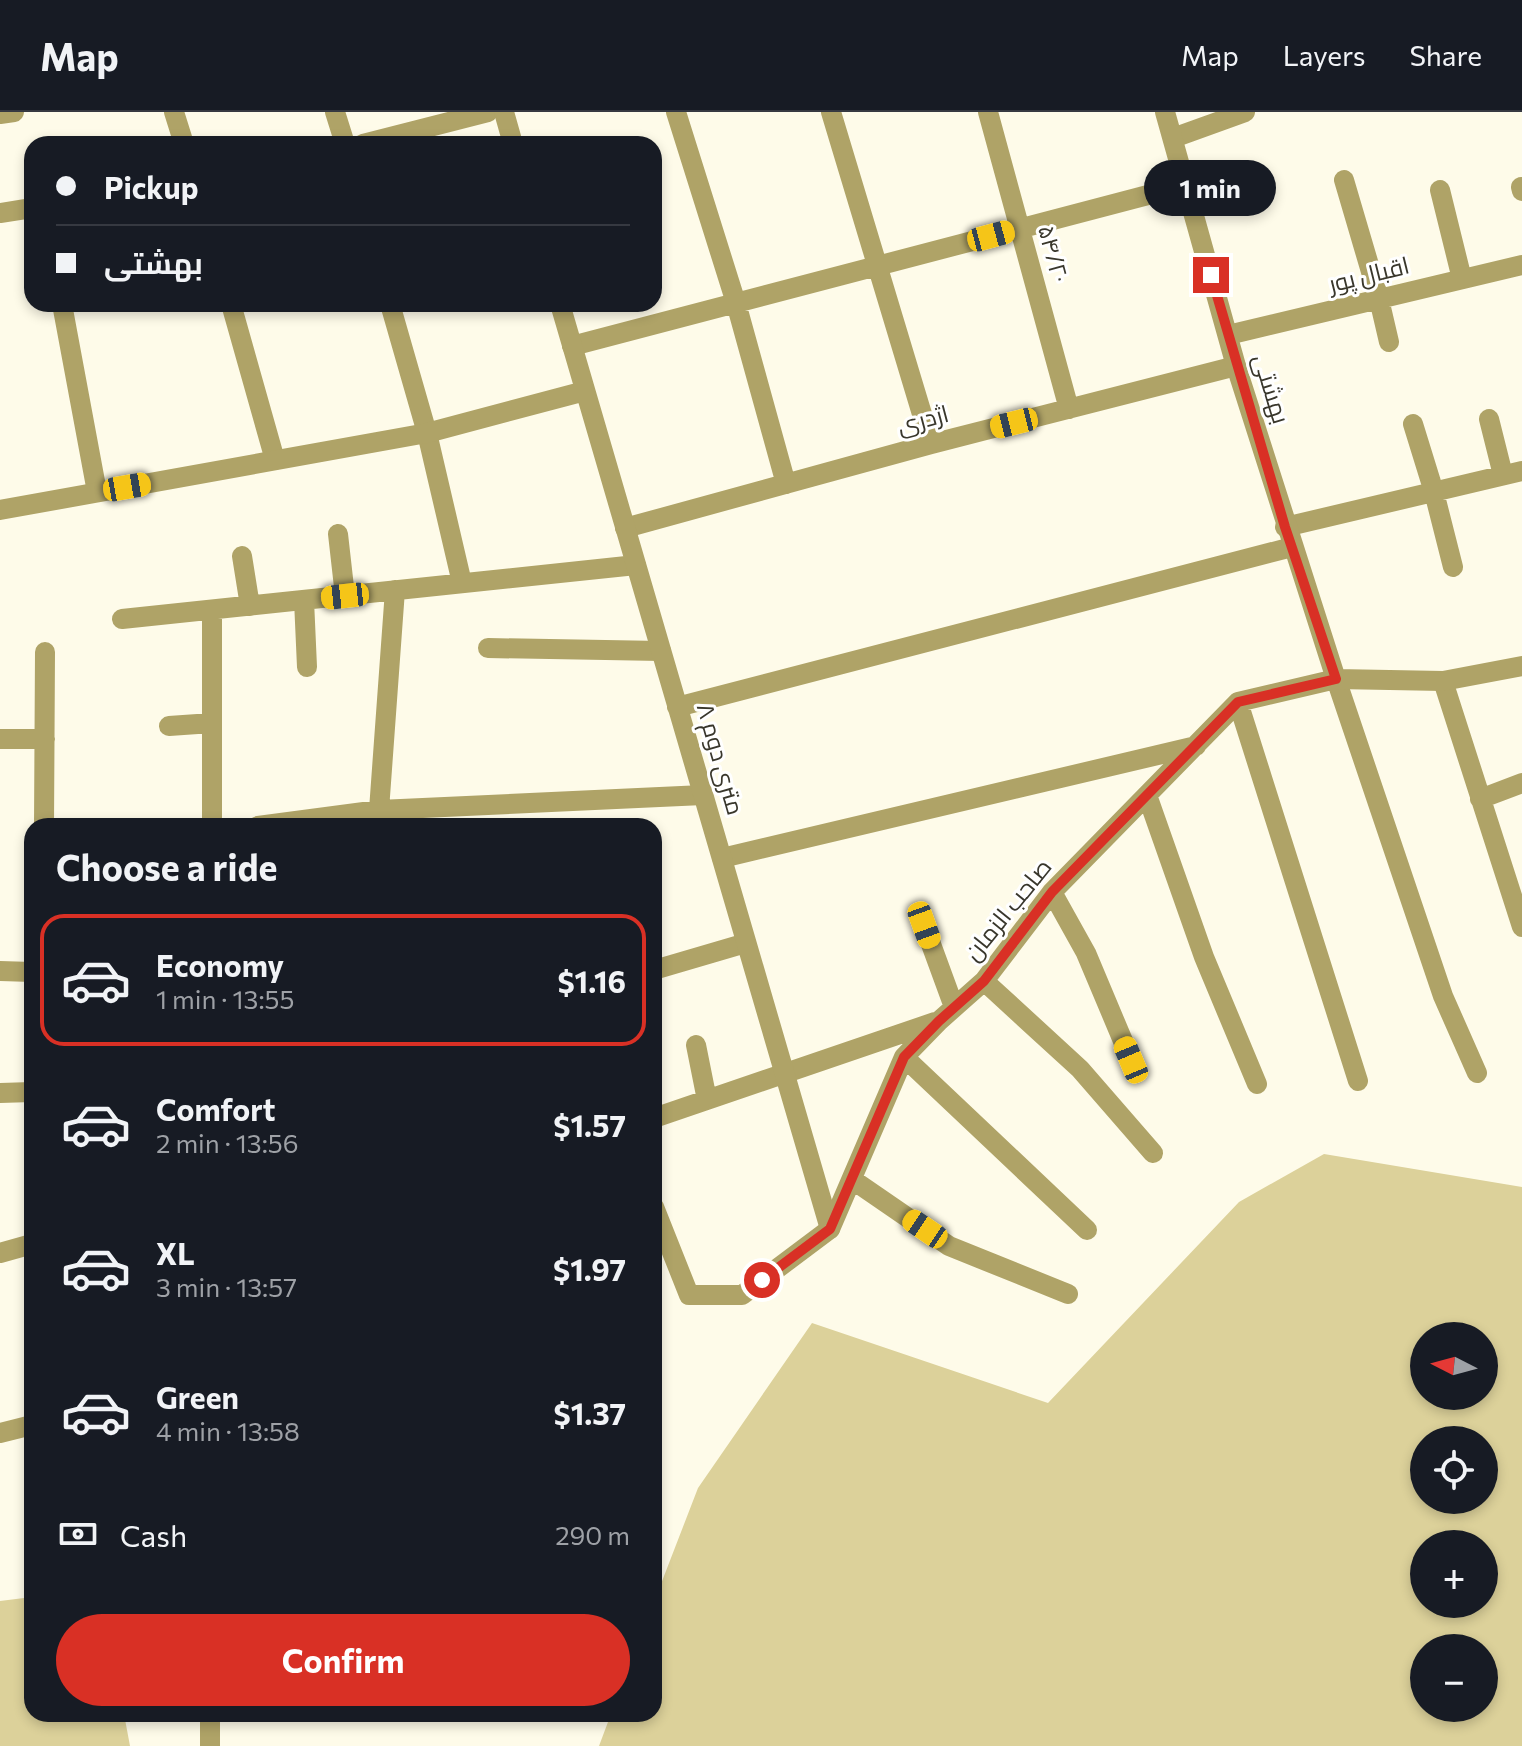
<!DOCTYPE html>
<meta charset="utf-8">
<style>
:root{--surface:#171b24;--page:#20242c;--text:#f1f3f6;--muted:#9ea1a6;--line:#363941;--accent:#d93025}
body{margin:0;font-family:Commissioner,Cairo,sans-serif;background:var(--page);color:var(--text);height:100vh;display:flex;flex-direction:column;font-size:30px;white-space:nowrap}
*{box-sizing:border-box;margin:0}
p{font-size:26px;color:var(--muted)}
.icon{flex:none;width:44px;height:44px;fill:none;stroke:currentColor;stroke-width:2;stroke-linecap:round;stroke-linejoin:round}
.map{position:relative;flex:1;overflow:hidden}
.side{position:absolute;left:24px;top:706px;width:638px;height:904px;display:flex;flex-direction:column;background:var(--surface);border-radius:24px;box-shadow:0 4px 12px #0003}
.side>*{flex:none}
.top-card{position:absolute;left:24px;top:24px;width:638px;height:176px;border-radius:24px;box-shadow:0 4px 12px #0003;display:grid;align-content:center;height:176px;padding:0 32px;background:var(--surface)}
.needle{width:52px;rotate:276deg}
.buttons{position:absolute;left:1410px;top:1210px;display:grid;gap:16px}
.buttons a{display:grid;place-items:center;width:88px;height:88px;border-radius:50%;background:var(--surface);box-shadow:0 4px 12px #0003;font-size:40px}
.end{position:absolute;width:36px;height:36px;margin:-18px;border:10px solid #d93025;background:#fff;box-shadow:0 0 0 4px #fff}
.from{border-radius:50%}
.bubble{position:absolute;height:56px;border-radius:28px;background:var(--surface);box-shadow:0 4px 12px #0003;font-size:26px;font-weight:700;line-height:56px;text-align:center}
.car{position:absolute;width:24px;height:48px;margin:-24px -12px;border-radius:10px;box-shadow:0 0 6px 2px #0007;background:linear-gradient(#f5c518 24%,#345 0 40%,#f5c518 0 76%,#345 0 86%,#f5c518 0)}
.top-card b{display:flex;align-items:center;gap:28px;height:76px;font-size:30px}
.top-card b+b{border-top:2px solid var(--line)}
.top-card i{width:20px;height:20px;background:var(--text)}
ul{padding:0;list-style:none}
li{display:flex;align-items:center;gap:24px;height:132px;margin:0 16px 12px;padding:0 16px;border:4px solid transparent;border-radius:24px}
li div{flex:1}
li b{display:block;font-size:30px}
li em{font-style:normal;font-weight:700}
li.current{border-color:var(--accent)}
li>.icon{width:72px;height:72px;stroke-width:1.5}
h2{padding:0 32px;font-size:36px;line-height:96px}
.pay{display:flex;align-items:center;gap:20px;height:88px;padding:0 32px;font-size:30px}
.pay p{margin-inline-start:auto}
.primary-button{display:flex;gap:16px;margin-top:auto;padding:16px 32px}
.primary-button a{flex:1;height:92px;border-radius:48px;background:var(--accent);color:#fff;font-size:32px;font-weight:700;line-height:92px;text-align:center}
header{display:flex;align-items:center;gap:48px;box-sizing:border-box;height:112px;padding:0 40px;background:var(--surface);border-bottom:2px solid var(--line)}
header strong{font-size:38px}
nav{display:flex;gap:44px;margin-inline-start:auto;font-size:28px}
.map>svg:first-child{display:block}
</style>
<header>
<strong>Map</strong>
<nav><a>Map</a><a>Layers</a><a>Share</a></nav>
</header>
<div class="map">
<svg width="1522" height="1634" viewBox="0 0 1522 1634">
<rect width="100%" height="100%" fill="#fefbe9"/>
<path fill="#dcd19a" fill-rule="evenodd" d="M1324 1042 1522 1075V1634H599L611 1602H654V1490L698 1376 812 1211 1048 1291 1239 1090ZM1424 1224H1484V1284H1424ZM1424 1328H1484V1388H1424ZM1424 1432H1484V1492H1424ZM1424 1536H1484V1596H1424Z
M32 1485V1602H124L130 1634H0V1489Z"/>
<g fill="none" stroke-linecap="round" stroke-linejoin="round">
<path stroke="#afa367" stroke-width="20" d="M174 0 184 32
M335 0 345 32
M676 0 736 191 786 372
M831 0 931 332
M988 0 1069 297
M0 2 14 0
M1173 26 1245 0
M363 32 488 0
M1344 68 1379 187 1389 230
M1521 75 1522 79
M1440 78 1462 167
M0 101 32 96
M62 192 97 380
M231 192 275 348
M390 192 427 321 462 471
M1228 223 1522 153
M572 234 1186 73
M1489 307 1503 363
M1413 312 1434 380 1453 455
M1285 415 1522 359
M625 416 931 332 1236 254
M338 422 345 484
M242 444 250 494
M304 488 307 555
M212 498V714
M122 507 636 453
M488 536 661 539
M1443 569 1522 815
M1238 590 1358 969
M169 614 212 611
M0 627H45
M1147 683 1204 845 1257 972
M1480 687 1522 671
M44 714 45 540
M258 714 379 698 703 683
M380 714 379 698 395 478
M722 746 1196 634
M1052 780 1086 841 1131 948
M924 813 954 895
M654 858 746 831
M0 859 32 860
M984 869 1080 957 1153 1041
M696 933 707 988
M904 945 1087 1118
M0 981 32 980
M654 1006 935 910
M853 1068 949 1134 1068 1182
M654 1095 689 1183H742L830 1117 904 945 939 909 984 869 1052 780 1238 590 1336 567 1443 884 1477 961
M0 1141 32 1132
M0 1321 32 1313
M210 1634V1602"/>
<path stroke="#afa367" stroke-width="20" d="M504 0 513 32
M1165 0 1236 254 1336 567 1443 569 1522 554
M560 192 830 1117
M0 398 427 321 585 279
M677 595 1292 435"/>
</g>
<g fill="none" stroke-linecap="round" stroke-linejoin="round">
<path stroke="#d93025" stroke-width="10" d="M762 1168 830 1117 904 945 939 909 984 869 1052 780 1238 590 1336 567 1285 415 1211 163"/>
</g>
<g text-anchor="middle" stroke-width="6" stroke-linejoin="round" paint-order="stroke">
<g font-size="24" fill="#39372c" stroke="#fff">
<text transform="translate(1053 142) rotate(75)" y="8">۵۴/۲۰</text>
<text transform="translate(1369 163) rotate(-14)" y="8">اقبال پور</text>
<text transform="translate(1271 277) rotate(73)" y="8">بهشتی</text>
<text transform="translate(923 308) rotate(-15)" y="8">اژدری</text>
<text transform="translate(720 647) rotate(74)" y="8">۸ متری دوم</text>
<text transform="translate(1008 798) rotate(-51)" y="8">صاحب الزمان</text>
</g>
</g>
</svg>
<div class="buttons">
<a><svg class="needle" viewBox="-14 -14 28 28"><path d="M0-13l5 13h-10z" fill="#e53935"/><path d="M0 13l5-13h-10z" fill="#9ea1a6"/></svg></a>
<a><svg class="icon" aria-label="locate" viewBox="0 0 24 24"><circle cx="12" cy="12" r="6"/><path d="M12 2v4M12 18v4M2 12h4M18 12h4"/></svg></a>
<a>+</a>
<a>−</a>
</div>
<i class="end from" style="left:762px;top:1168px"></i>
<i class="end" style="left:1211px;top:163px"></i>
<div class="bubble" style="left:1144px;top:48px;width:132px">1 min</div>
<i class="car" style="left:991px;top:124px;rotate:75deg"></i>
<i class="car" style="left:1014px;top:311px;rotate:256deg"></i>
<i class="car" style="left:127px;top:375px;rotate:80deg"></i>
<i class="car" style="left:345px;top:484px;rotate:264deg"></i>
<i class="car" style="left:924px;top:813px;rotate:160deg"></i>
<i class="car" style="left:1131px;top:948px;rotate:337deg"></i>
<i class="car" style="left:925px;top:1117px;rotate:304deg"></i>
<div class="top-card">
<b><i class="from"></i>Pickup</b>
<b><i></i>بهشتی</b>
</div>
<section class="side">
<h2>Choose a ride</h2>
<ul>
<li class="current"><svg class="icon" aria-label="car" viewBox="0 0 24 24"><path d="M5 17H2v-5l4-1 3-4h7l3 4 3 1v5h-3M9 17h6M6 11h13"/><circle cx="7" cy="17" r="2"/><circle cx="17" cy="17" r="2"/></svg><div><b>Economy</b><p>1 min · 13:55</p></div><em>$1.16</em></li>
<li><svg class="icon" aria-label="car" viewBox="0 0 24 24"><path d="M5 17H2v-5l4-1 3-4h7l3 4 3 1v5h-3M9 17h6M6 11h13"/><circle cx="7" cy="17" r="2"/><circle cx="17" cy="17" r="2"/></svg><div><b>Comfort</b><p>2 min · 13:56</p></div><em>$1.57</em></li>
<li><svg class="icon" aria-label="car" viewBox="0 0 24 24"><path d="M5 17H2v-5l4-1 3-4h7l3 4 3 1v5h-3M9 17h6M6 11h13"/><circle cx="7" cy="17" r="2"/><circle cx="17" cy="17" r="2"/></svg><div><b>XL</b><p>3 min · 13:57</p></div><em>$1.97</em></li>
<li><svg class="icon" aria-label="car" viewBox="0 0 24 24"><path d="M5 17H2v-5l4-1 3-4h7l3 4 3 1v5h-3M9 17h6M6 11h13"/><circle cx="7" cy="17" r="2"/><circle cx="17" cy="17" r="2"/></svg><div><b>Green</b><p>4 min · 13:58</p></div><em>$1.37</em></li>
</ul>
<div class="pay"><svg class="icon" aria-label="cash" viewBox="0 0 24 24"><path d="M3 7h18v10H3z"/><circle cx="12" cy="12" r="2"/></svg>Cash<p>290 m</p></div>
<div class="primary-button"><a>Confirm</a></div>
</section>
</div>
